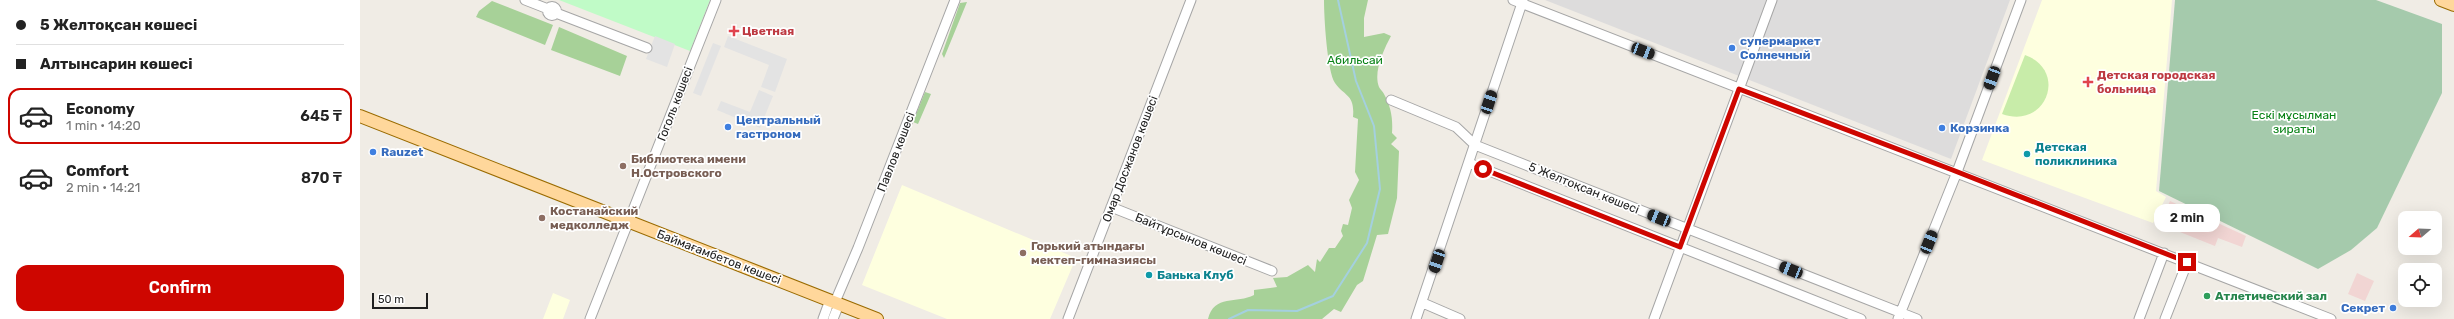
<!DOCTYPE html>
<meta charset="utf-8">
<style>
:root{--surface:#fff;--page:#f6f6f6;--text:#222;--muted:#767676;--line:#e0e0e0;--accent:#ce0600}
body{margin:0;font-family:Rubik,sans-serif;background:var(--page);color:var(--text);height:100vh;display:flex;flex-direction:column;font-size:15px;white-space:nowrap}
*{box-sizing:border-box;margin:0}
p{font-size:13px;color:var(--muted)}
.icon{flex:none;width:22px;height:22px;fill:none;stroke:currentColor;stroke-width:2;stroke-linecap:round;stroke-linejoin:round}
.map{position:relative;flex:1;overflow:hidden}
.panel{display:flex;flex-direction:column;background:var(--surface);width:360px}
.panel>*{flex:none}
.top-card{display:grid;align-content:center;height:88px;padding:0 16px;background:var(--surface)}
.needle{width:26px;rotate:251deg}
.fabs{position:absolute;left:2038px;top:211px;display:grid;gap:8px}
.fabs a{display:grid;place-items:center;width:44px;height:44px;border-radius:8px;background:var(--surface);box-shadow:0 4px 16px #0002;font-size:20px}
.scale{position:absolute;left:12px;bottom:10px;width:56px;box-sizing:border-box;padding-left:4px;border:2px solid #1f1f1f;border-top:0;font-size:11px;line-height:14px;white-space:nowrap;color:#1f1f1f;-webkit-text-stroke:3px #fff;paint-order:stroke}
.end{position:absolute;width:18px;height:18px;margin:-9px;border:5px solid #ce0600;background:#fff;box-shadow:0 0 0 2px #fff}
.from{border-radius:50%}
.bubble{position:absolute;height:28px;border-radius:12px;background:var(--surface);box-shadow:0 4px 16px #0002;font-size:13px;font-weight:600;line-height:28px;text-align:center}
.car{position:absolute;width:12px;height:24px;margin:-12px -6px;border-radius:5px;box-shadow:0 0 3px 1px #0007;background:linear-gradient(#222 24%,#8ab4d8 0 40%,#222 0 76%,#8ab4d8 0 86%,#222 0)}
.top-card b{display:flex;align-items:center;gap:14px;height:38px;font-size:15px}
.top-card b+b{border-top:1px solid var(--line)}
.top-card i{width:10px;height:10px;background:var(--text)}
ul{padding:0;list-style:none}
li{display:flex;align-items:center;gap:12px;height:56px;margin:0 8px 6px;padding:0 8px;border:2px solid transparent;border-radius:12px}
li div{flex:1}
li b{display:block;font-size:15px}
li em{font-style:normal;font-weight:600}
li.on{border-color:var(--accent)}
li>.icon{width:36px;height:36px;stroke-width:1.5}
.cta{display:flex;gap:8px;margin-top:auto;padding:8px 16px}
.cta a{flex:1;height:46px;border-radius:12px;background:var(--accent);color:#fff;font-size:16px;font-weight:600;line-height:46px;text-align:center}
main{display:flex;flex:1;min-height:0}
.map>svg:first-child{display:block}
</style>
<main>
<section class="panel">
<div class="top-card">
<b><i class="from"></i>5 Желтоқсан көшесі</b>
<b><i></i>Алтынсарин көшесі</b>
</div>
<ul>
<li class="on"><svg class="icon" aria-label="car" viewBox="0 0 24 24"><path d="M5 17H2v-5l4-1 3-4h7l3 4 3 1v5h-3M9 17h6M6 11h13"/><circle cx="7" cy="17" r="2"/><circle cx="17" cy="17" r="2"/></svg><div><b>Economy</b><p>1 min · 14:20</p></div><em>645 ₸</em></li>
<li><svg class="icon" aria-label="car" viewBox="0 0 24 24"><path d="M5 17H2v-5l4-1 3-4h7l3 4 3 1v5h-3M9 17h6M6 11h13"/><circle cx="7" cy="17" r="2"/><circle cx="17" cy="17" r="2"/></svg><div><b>Comfort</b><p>2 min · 14:21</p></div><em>870 ₸</em></li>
</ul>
<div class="cta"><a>Confirm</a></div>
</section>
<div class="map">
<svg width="2094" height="319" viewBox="0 0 2094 319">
<rect width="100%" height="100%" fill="#f0ece5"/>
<path fill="#dddcdc" d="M1185 0H1650L1591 159Z"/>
<path fill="#f1d5d3" d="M1810 201 1886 236 1882 247 1858 238 1855 246 1800 224Z
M1997 273 2014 281 2005 301 1988 294Z"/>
<path fill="#feffdf" d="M1682 0H1812L1796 191 1806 197 1793 223 1622 160Z
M542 185 716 258 690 319H587L502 285Z
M193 293 210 300 203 319H183Z"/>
<path fill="#c8eca9" d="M1665 55C1708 70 1687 130 1642 114Z"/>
<path fill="#a7d198" d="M964 0H1008L1004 18V37L1024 33 1031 36C1024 49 1013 72 1019 87 1020 89 1023 92 1024 94 1031 107 1033 118 1032 133L1037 138 1031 144 1039 151 1037 198 1028 234 1017 235 1003 281 997 285 981 312 974 309 962 319H848C854 294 877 304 894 295V290L917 287 913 278 927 277 948 265 955 272 957 259 960 262 969 248H975L983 236 981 231 983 224 988 225 992 208 989 200 999 180 995 172 998 119 993 117C995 94 985 97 975 83 967 71 964 16 964 0Z
M132 1 193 25 185 45 116 17 119 11Z
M607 2 584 58 582 54 600 3Z
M199 27 267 56 260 76 191 50Z
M565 92 571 94 558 124 553 122Z"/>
<path fill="#a5caac" d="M1815 0H2016L2082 24V93L2017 228 1991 250 1958 269 1799 191Z"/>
<path fill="#c0fbc7" d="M199 0H350L330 51Z"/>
<path fill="#e3e3e3" d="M295 36 315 44 307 67 286 59Z
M368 36 427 59 415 92 401 87 409 65 364 47Z
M353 43 361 46 341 96 333 93Z
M399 90 413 96 400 128 357 110 361 101 390 112Z"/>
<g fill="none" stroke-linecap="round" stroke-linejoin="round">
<path stroke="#a4d0df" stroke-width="2" d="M869 319 888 310 937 311 973 296 1007 243 1020 189 1014 126 996 81 978 0"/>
<g stroke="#a6a6a6" stroke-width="11">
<path id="minor" d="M165 0 188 9
M1153 0 1971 319
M187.5 11a4.5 4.5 0 1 1 9 0a4.5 4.5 0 1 1-9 0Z
M196 13 287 48
M1031 100 1096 127 1115 145 1557 319
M1109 163 1501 319
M751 207 912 271
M475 302 498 248 595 0
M1063 303 1100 319
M230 319 356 0
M463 319 470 300
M473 319 479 304
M708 319 831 0
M1056 319 1163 0
M1294 319 1412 0
M1538 319 1597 172 1661 0
M1779 319 1804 253
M1805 319 1827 263"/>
</g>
<g stroke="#9a6b00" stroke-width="14">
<path id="major" d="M2081 0 2094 5
M0 116 517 319"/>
</g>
<use href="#minor" stroke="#fff" stroke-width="9"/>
<use href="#major" stroke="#ffd79b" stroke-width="12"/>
</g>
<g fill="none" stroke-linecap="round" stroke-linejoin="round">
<path stroke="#ce0600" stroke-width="5" d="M1123 169 1320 247 1379 89 1590 169 1827 262"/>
</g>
<g fill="#e0444e" stroke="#fff" stroke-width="1.5">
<path d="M372 25h4v4h4v4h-4v4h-4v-4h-4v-4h4z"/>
<path d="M1726 76h4v4h4v4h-4v4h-4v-4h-4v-4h4z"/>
</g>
<g fill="#3f7fe0" stroke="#fff" stroke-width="1.5">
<circle cx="1372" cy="48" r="4"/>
<circle cx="368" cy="127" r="4"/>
<circle cx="1582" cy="128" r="4"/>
<circle cx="13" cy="152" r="4"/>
<circle cx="2033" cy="308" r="4"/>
</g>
<g fill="#0f9aa8" stroke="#fff" stroke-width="1.5">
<circle cx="1667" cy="154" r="4"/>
<circle cx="789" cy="275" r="4"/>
</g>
<g fill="#8d6e63" stroke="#fff" stroke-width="1.5">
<circle cx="263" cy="166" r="4"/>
<circle cx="182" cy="218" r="4"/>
<circle cx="663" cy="253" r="4"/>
</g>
<circle fill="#2e9e5b" stroke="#fff" stroke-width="1.5" cx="1847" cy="296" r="4"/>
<g text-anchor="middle" stroke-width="3.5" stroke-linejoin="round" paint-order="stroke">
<g font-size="12" font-weight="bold" fill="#be3a42" stroke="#fff" text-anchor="start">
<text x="382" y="35">Цветная</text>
<text x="1737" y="79">Детская городская<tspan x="1737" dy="14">больница</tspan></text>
</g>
<g font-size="12" font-weight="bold" fill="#366cbe" stroke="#fff" text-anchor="start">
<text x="1380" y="45">супермаркет<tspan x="1380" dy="14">Солнечный</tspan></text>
<text x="376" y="124">Центральный<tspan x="376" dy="14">гастроном</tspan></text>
<text x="1590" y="132">Корзинка</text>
<text x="21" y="156">Rauzet</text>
<text x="2025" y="312" text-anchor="end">Секрет</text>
</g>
<g font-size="12" fill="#088216" stroke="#fff">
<text x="995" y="64">Абильсай</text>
<text x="1934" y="119">Ескі мұсылман<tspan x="1934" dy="14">зираты</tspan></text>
</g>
<g font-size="12" fill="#1f1f1f" stroke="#fff">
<text transform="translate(315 104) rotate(-69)" y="4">Гоголь көшесі</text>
<text transform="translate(536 152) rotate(-69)" y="4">Павлов көшесі</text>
<text transform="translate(770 159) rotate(-69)" y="4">Омар Досжанов көшесі</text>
<text transform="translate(1224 188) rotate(22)" y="4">5 Желтоқсан көшесі</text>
<text transform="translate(831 239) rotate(22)" y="4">Байтұрсынов көшесі</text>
<text transform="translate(359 257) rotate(21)" y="4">Баймағамбетов көшесі</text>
</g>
<g font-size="12" font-weight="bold" fill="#0d838f" stroke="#fff" text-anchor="start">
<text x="1675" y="151">Детская<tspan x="1675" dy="14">поликлиника</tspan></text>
<text x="797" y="279">Банька Клуб</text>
</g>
<g font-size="12" font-weight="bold" fill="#785e54" stroke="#fff" text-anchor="start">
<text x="271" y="163">Библиотека имени<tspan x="271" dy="14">Н.Островского</tspan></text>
<text x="190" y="215">Костанайский<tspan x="190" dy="14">медколледж</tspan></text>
<text x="671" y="250">Горький атындағы<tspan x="671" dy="14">мектеп-гимназиясы</tspan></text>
</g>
<g font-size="12" font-weight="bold" fill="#27864d" stroke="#fff" text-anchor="start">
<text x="1855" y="300">Атлетический зал</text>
</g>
</g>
</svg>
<div class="fabs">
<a><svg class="needle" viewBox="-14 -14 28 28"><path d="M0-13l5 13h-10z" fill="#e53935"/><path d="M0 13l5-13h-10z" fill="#767676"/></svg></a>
<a><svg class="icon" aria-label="locate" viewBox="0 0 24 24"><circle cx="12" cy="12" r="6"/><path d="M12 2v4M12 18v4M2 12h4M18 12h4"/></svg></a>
</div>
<div class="scale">50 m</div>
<i class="end from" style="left:1123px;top:169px"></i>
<i class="end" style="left:1827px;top:262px"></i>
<div class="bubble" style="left:1794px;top:204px;width:66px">2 min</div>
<i class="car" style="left:1283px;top:51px;rotate:111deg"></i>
<i class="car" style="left:1632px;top:78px;rotate:200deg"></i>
<i class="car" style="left:1129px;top:102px;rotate:18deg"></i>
<i class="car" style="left:1299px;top:218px;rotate:292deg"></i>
<i class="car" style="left:1569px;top:242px;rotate:22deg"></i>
<i class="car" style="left:1077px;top:261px;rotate:198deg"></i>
<i class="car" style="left:1431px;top:270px;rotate:292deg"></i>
</div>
</main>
